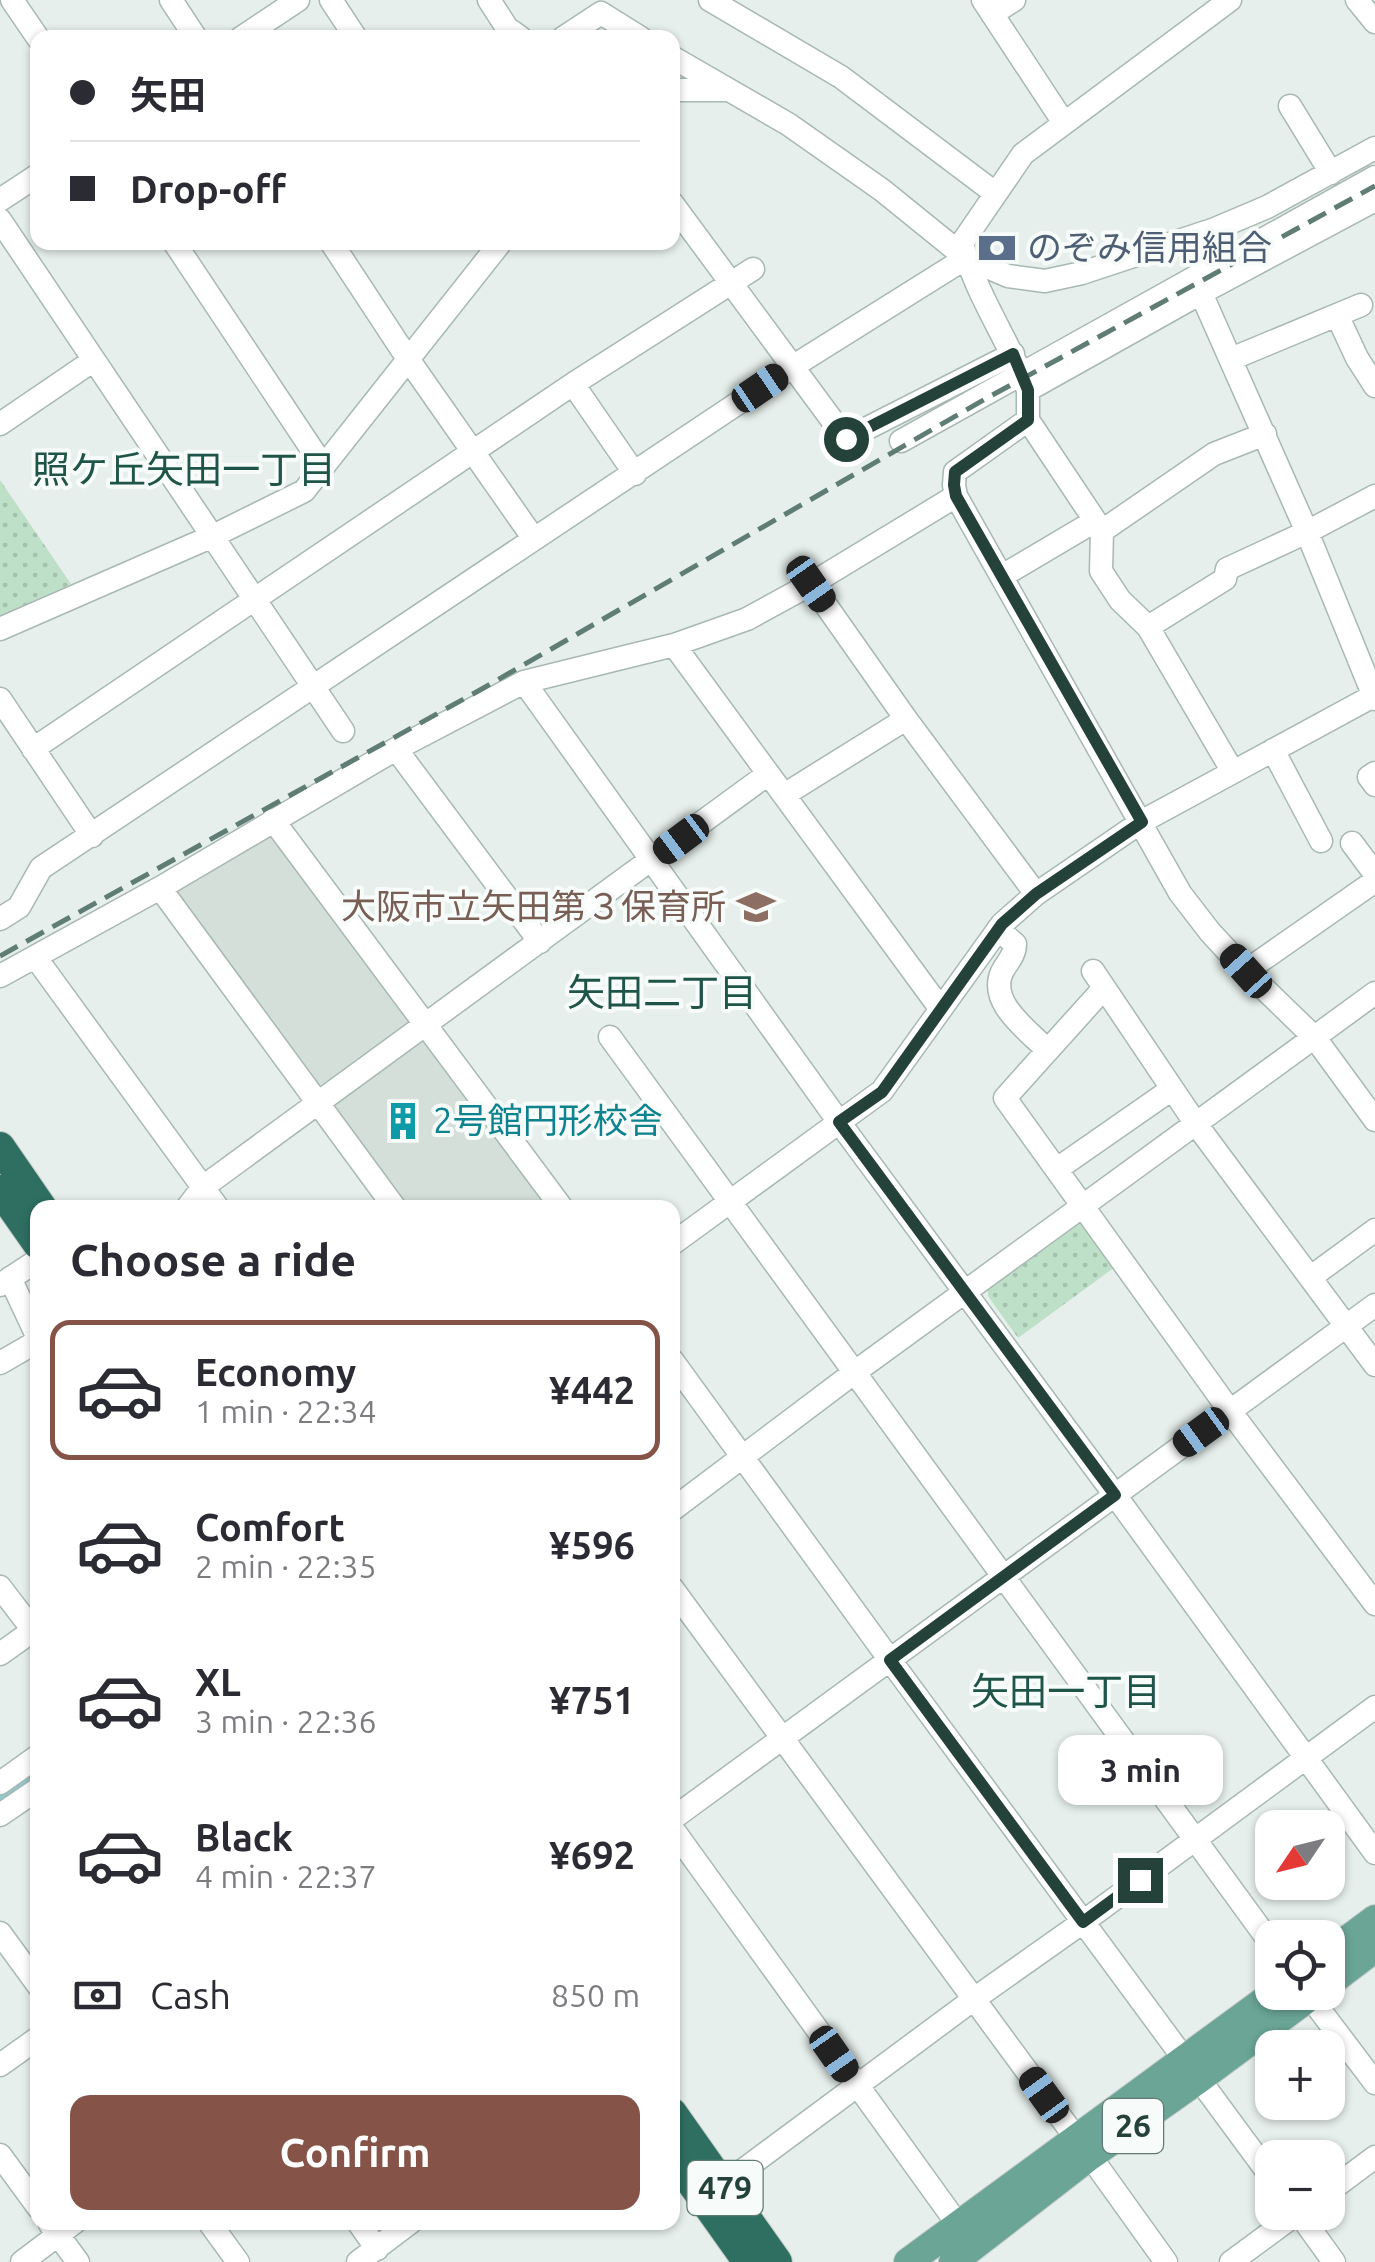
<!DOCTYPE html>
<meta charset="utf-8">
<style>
:root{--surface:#fff;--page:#f2f2f3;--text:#2b2b33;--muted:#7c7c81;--line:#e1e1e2;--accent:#855347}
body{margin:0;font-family:Ubuntu,"Noto Sans JP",sans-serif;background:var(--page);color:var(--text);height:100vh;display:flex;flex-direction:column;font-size:38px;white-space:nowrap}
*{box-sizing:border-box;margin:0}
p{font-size:32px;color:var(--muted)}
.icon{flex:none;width:55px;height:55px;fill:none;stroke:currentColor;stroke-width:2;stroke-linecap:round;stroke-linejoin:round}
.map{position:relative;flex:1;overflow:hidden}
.panel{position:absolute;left:30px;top:1200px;width:650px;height:1030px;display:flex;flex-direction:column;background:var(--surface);border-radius:20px;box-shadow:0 2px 8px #0004}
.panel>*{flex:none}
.hud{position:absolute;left:30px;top:30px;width:650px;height:220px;border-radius:20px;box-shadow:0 2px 8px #0004;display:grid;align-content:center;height:220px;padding:0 40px;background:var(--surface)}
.needle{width:65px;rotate:235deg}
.buttons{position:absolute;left:1255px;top:1810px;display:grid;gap:20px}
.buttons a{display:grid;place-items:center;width:90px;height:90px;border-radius:20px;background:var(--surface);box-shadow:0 2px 8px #0004;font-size:50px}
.end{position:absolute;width:45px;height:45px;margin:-22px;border:12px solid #24423a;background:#fff;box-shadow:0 0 0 5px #fff}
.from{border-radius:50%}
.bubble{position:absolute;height:70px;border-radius:20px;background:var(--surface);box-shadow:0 2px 8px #0004;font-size:32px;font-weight:700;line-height:70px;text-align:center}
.car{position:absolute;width:30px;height:60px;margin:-30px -15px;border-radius:12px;box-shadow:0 0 8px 2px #0007;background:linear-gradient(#222 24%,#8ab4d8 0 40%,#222 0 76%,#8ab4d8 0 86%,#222 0)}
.hud b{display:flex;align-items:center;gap:35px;height:95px;font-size:38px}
.hud b+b{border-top:2px solid var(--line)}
.hud i{width:25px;height:25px;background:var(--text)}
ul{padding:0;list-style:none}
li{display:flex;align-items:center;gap:30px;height:140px;margin:0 20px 15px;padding:0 20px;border:5px solid transparent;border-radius:20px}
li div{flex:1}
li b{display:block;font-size:38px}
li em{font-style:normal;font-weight:700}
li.selected{border-color:var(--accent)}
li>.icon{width:90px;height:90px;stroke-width:1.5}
h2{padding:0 40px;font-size:45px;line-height:120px}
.pay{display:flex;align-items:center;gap:25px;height:110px;padding:0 40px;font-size:38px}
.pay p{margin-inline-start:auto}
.action{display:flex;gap:20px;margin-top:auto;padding:20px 40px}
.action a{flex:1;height:115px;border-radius:20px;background:var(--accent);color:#fff;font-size:40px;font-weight:700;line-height:115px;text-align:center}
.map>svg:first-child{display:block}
</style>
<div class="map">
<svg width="1375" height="2262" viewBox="0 0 1375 2262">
<defs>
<pattern id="park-dots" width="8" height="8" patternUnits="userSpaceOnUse" patternTransform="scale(2.5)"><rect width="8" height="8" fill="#bfe0c8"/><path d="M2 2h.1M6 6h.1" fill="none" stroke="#a4c1ad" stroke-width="1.8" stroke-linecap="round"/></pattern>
</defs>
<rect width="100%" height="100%" fill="#e6efeb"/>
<path fill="#d4dfda" d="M266 836 278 837 410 1018 407 1027 323 1087H312L175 898 179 889Z
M424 1037 549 1207H399L327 1107Z"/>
<path fill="url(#park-dots)" d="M0 480 71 584 0 616Z
M1077 1223 1085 1225 1115 1267 1018 1338 988 1296V1288Z"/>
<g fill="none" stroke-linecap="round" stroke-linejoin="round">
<path stroke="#8ec9d4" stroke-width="5" d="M0 1798 38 1771"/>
<g stroke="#a8b8b2" stroke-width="25">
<path id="minor" d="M12 0 38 38
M171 0 196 38
M331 0 356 38
M489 0 507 28 521 38
M710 0 841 77 995 193
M983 0 1064 123
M1357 0 1375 22
M992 14 1014 0
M241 38 298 0
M563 38 601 13 641 38
M672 57 788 124 882 190 966 258 1008 276 1045 281 1082 273 1215 229 1267 207 1375 148
M672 90H724
M1290 106 1331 173
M0 200 38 175
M1375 200 1201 293 1307 532 1375 699
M672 203 846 439 1013 354
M0 220 343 731
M174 242 323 466
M331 242 408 359 534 539
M1201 293 1028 390C1008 340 976 294 962 243L1023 154 1230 0
M1337 315 1357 358 1375 386
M1231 359 1361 305
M573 384 635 474
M1028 420 1102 531 1101 571 1120 600 1148 627 1233 772
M0 424 94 360
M901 441 1375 177
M956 496 1180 893 1210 932 1246 971 1315 1038 1375 1120
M1102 531 1214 454 1265 434
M1002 576 1095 521
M811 584 906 719 1036 894
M1148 627 1225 579 1227 569 1307 532 1375 496
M0 629 213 536 304 491 501 242
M674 645 940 1008
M524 682 839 1122 1115 1495 1375 1853
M0 699 92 836
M33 749 573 384 753 269
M396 749 540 942
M1273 750 1321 841
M1375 773 1369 777 1375 785
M784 795 906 719
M273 820 562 1208
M1352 843 1375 874
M160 888 395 1208
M0 919 19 907 41 868 792 367 966 258
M998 929 1015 944C1015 956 1007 962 1002 972 988 1003 1028 1030 1047 1050
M36 958 218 1208
M1093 971 1196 1124 1375 1365
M1246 971 1375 881
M0 976 160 888 396 749 524 682 674 645 747 619 811 584 956 496 954 485 955 472 1028 420V390
M1104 988 1005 1098 1230 1411 1375 1604
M610 1037 1272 1945
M1057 1169 1172 1089
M187 1208 203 1187 768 774
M672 1244 882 1091 1002 924 1036 894 1141 822 1375 695
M1311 1277 1375 1230
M10 1278 38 1338
M0 1285 38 1260
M672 1360 890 1660 1272 2178
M0 1363 38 1341
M672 1510 855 1372 1375 993
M0 1587 33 1630
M672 1588 1076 2138
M0 1654 38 1627
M0 1783 38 1756
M0 1815 38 1789
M672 1819 1375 1305
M672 1828 959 2226
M0 1933 38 1985
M1310 1997 1375 2083
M0 2065 38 2038
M0 2155 38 2207
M1090 2156 1166 2262
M723 2185 974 1999 1083 1922 1375 1707
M1328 2192 1375 2157
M1298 2212 1334 2262
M209 2222 238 2262
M358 2222 377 2249
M50 2224 78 2262
M22 2262 75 2222
M358 2262 411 2222
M1231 2262 1299 2212"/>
</g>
<g stroke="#c2cac8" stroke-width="30">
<path id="major" d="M1328 1954 1375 1919
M1328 1984 1375 1948
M908 2262 1276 1992
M953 2262 1090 2156 1199 2079 1316 1992"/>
</g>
<g stroke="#c2cac8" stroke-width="32">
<path id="highway" d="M0 1147 42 1208
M0 1190 38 1244
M672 2113 777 2262
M672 2155 748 2262"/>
</g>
<use href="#minor" stroke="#fff" stroke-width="22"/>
<use href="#major" stroke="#6aa596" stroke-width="28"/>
<use href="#highway" stroke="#2f6f62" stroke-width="30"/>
<path stroke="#5f7d75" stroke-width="5" stroke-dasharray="20 10" stroke-linecap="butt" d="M0 956 480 690 987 398 1375 186"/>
</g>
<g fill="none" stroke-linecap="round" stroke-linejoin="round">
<path stroke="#24423a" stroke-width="12" d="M846 439 1013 354 1028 390V420L955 472 954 485 956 496 1142 822 1036 894 1002 924 882 1092 839 1122 1115 1495 890 1660 1083 1922 1140 1880"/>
</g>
<defs>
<g id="bank-bare" transform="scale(3)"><path d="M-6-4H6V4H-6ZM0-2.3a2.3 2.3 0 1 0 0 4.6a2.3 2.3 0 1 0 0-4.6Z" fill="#5c6f8a" stroke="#f7fbf9" stroke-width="2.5" paint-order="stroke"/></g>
<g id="school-bare" transform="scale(3)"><path d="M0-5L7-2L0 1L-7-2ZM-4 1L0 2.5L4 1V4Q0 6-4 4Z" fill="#8d6e63" stroke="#f7fbf9" stroke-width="2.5" paint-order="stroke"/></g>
<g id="building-bare" transform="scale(3)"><path d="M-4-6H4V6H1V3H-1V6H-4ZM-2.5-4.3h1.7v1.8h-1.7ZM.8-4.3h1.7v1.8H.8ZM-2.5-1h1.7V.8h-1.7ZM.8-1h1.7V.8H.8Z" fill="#0f9aa8" stroke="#f7fbf9" stroke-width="2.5" paint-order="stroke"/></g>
</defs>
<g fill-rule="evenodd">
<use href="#bank-bare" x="997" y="248"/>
<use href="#school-bare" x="756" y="907"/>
<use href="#building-bare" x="403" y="1121"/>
</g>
<g text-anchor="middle" stroke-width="8" stroke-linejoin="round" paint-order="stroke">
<g fill="#f7fbf9" stroke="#637a73" stroke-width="2.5">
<rect x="1103" y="2099" width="60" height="54" rx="8"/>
<rect x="687.5" y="2161" width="75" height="54" rx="8"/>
</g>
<g font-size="32" font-weight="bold" fill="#24423a">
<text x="1133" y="2137">26</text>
<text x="725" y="2199">479</text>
</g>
<g font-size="35" fill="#4e5e75" stroke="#f7fbf9" text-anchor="start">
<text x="1027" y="260">のぞみ信用組合</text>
</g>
<g font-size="35" fill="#785e54" stroke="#f7fbf9" text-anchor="end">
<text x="726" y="919">大阪市立矢田第３保育所</text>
</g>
<g font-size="35" fill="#0d838f" stroke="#f7fbf9" text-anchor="start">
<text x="433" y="1133">2号館円形校舎</text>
</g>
<g font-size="38" fill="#1f5548" stroke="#f7fbf9">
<text x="184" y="483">照ケ丘矢田一丁目</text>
<text x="662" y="1006">矢田二丁目</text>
<text x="1066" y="1705">矢田一丁目</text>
</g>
</g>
</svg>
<div class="buttons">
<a><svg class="needle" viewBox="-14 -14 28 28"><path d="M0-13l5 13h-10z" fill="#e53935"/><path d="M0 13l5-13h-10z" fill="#7c7c81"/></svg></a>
<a><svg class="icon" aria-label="locate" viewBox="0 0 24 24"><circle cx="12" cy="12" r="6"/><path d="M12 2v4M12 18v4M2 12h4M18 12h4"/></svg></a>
<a>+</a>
<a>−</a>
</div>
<i class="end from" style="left:846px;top:439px"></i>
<i class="end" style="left:1140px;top:1880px"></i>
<div class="bubble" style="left:1058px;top:1735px;width:165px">3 min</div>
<i class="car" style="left:760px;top:388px;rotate:56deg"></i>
<i class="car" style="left:811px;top:584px;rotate:145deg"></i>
<i class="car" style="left:681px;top:839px;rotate:233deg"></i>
<i class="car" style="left:1246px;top:971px;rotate:318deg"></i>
<i class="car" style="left:1201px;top:1432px;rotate:234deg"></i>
<i class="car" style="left:834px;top:2054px;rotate:145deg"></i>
<i class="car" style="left:1044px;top:2095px;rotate:324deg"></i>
<div class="hud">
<b><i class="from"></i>矢田</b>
<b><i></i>Drop-off</b>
</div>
<section class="panel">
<h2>Choose a ride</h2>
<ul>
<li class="selected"><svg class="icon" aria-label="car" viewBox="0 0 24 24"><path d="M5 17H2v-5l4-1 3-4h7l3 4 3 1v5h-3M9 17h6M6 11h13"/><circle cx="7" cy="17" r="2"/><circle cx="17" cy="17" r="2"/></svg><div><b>Economy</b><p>1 min · 22:34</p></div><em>¥442</em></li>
<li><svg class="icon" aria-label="car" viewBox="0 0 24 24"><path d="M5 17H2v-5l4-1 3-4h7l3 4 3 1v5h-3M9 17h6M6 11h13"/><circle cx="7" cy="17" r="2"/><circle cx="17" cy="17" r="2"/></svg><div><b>Comfort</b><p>2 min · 22:35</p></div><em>¥596</em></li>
<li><svg class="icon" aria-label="car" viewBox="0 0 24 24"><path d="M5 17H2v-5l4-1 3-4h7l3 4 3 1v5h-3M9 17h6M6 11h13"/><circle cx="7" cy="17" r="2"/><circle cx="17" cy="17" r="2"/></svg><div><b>XL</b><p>3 min · 22:36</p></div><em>¥751</em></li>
<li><svg class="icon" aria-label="car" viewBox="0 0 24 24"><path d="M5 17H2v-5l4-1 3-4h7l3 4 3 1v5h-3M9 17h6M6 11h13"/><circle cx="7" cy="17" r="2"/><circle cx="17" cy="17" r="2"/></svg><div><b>Black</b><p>4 min · 22:37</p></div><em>¥692</em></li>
</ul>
<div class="pay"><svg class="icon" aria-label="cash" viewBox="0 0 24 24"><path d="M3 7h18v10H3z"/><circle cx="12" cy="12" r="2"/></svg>Cash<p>850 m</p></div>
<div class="action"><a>Confirm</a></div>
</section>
</div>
